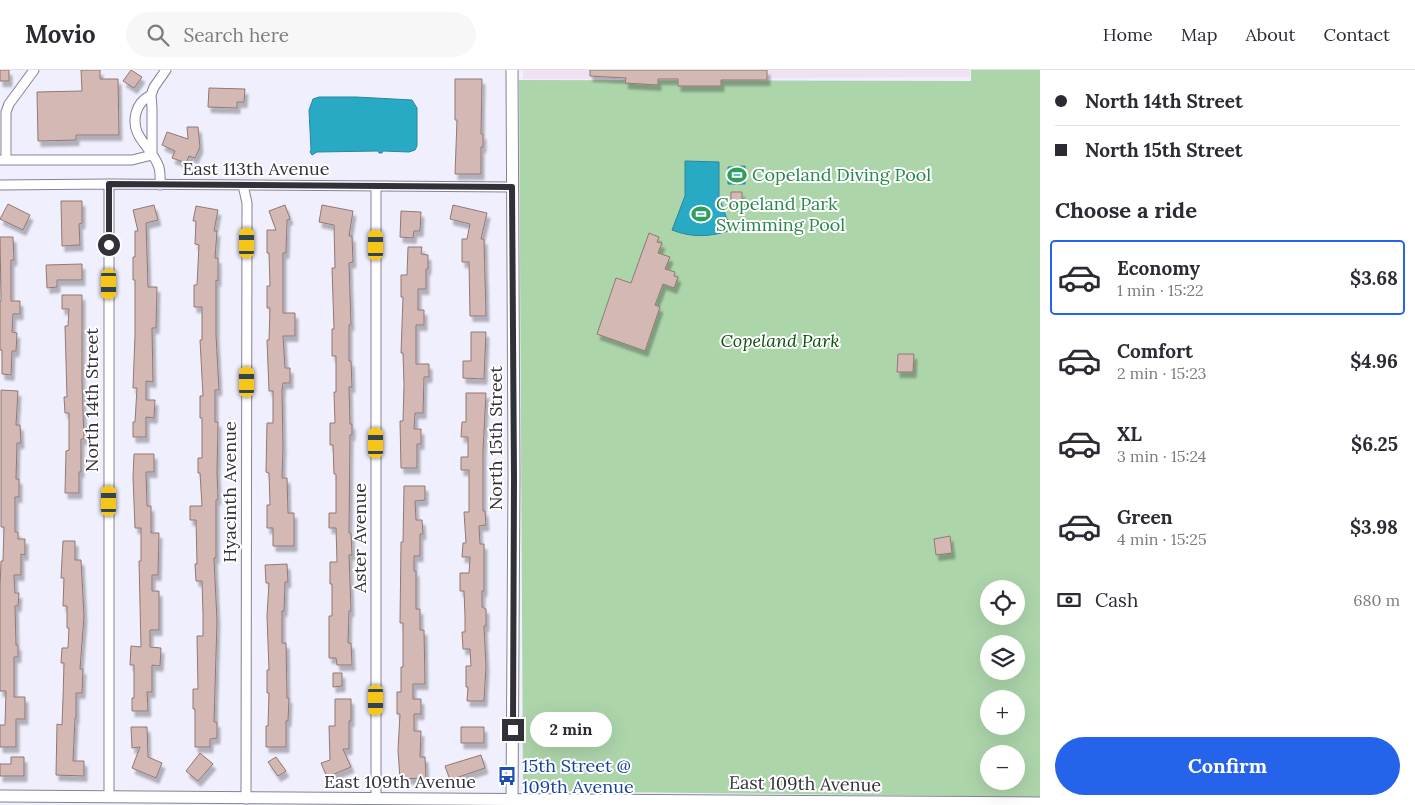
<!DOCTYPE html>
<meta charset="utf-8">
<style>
:root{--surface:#fff;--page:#f7f7f7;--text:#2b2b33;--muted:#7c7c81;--line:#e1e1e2;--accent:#2563eb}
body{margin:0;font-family:Lora,serif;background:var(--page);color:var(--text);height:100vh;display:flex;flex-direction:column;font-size:19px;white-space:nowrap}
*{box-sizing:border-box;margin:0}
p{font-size:16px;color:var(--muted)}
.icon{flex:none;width:28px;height:28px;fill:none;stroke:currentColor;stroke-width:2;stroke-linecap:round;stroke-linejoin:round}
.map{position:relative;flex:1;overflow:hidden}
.sheet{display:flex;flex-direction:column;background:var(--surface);width:375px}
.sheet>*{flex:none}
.top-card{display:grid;align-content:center;height:110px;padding:0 15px;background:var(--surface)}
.fabs{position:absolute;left:980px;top:510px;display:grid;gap:10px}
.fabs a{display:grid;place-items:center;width:45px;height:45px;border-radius:50%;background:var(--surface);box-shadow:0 5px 20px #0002;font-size:25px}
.end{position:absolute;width:22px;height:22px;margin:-11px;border:6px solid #32313a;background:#fff;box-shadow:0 0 0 2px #fff}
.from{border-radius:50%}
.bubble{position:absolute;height:35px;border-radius:18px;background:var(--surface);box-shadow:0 5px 20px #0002;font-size:16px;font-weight:700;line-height:35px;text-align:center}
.car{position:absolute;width:15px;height:30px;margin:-15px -8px;border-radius:6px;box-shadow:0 0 4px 1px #0007;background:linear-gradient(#f5c518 24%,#345 0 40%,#f5c518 0 76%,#345 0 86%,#f5c518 0)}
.top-card b{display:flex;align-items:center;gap:18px;height:48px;font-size:19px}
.top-card b+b{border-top:1px solid var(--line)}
.top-card i{width:12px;height:12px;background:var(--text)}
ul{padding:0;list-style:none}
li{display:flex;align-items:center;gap:15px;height:75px;margin:0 10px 8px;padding:0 5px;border:2px solid transparent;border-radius:5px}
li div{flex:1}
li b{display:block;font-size:19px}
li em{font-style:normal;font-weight:700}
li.active{border-color:var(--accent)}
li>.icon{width:45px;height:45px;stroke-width:1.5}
h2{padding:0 15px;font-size:22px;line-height:60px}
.pay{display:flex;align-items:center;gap:12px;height:55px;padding:0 15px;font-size:19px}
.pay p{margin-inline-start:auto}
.button{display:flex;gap:10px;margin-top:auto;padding:10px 15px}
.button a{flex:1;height:58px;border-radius:30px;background:var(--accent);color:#fff;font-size:20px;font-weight:700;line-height:58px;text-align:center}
header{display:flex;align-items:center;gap:30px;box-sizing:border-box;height:70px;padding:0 25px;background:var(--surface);border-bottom:1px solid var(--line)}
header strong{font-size:24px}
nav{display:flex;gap:28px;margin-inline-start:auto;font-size:18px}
.search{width:350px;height:45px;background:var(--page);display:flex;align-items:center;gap:12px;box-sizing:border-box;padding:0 18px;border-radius:28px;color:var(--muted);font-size:19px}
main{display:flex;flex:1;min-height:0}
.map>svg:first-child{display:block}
</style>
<header>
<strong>Movio</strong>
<div class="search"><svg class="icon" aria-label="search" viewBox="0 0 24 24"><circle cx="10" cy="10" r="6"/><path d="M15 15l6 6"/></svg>Search here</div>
<nav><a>Home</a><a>Map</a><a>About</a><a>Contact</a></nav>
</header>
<main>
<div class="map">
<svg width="1040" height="735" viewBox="0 0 1040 735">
<defs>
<filter id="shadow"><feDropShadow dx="3" dy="5.5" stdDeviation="1" flood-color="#0004"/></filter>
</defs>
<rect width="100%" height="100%" fill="#f0effd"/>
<path fill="#f1e1f3" d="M523 0H970V7L523 9Z"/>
<path fill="#add5aa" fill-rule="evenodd" d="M971 0H1040V727L523 721 519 10 971 11ZM989 519H1016V546H989ZM989 574H1016V601H989ZM989 629H1016V656H989ZM989 684H1016V711H989Z"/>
<path fill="#28aac5" stroke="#2b869b" d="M319 27H356L412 30 417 38V76L415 80 409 82 383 81 382 83H379L378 81 317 82 312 85 310 82 311 80 309 40 313 29Z
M685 91 719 92V127L731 160C711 167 692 168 672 160L685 126Z
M745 96V114H728V97Z"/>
<path fill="#d3b8b3" stroke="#917874" filter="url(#shadow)" d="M0 0H9V11H0Z
M81 0H100V9H118L119 65H76V70L38 71 37 22 82 21Z
M131 0 142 7 134 18 123 11Z
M590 0H767V10H721V16H678V9H658V15L625 13 626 8 590 6Z
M455 9H482L481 64H483V77H481V104H455L457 50H455Z
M209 18 245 19 244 32H237V38L208 37Z
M187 57H198L200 77 195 88 189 86 186 93 172 88 175 81 162 75 167 62 188 69Z
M731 122H742V135H731Z
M61 131H82V153L79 154 80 175 62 176Z
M8 134 30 145 23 160 0 149Z
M154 135 158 150 146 153 148 217H157L156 258H152L153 312 146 311V330H155L154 348 146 347V367H133V352H135L137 318H133L135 265V210H133V187H135V161H138L133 140Z
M285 135 290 149 287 150 286 183H283V243H295V266H283L285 298H290V313H283L282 321 283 378 282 408H287L288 443H294V476H273V458H267V435H270L269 403 266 402 267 353H273V321H269L267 270H269L270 238H267V216H270L269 183H267V160H276L269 141Z
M322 135 353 141 349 166H352L353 192 349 193 351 255H349V291H351L352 317H349L350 354H352V365H350L349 463H351L352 485H349L351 541H349L348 573H351L352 595H337L336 588H329V546H332V514H330V492H337L336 458H329V443H336V404H334L333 375H330V353H335L334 322H336V286H332V259H334L332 198H335L334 155 319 152Z
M453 135 487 143 481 169H484L486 246H470L469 192H462V169H467L470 154 450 149Z
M196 136 218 140 214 161H217L215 188H218V211L216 210V265L219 320H215V352H218L217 403 218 429 216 430V488H214L217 551 214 652H217V668L210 669V677H195V639H193V619H198L197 566H203V544L202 511H196L195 494H197L196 450H190V436H202L200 403H198V388H202V348H200V326H203L200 270H202V237H194V215H197L199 175 195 174 196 151H193Z
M401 141 421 142 420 161H414L413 168 400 167Z
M649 163 659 167 657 172 662 173 658 183 670 187 665 199 675 202 674 206 678 207 674 218 663 214 655 235 660 237 645 281 597 264 616 208 631 213Z
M0 167H13L14 190H11V231H20V244H13L12 262 17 263 16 281H12L11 305 2 304V280H0V231H1Z
M408 177H422L421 184 428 185V199H426V219H418V240H424V255H416V294H429V307H424L423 343H415L414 359H421V374H417V398H401L400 351H403L404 314 403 283H401L403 227H401V205H407Z
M82 194V210H57V217L47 218 46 195Z
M62 225H82V312L84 369H81V402H79V423H65L66 381 69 380V343H65L64 327H67L65 256H68L69 239H62Z
M471 262H486L484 309 463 308V291H471Z
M898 284H914L913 302H897Z
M1 320 18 321 16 355H20L21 373H17L16 409H19V427H15V462H18V469H25V485L21 484V505H14L15 523H19L18 536H15L16 575H18V587H14V627H25V649H16V677H0V655H5L6 621H0V517L1 491H3L4 457H1Z
M466 323H486L483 381V441H485L486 455 479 456 480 474H484V521H482V537L486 539V556H484L486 596 484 631H467L468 617H466V596H471L470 579H463L462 562H465V546L464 521H460V503H469L470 487H462L463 473H466L464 442H469V400H461V387H468V367H461L462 352H466Z
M134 384H154V402H146L147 436H151V463H159L158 505H152V521H159V560H150V577L161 578 160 596 152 595V622H147L148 641H132V628H134V595H130L131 576 141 577 139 491H141V458H135L133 407Z
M404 416H425V430L415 431 416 450H422L423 464H420V486H414V501H416V539H420V560H424L425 614H413V629H421V644H414V661H421L420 687H425L426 708 400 709 398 680 400 644H397V622H401V597H403V553H400L401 472H403Z
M950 466 952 483 936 485 934 469Z
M63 471H75V490H81L84 546 80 599H83L82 623H76V648H75L73 691H84V706L56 705 57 654 62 655 63 628 64 593H61L62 578H68L69 558H67V536H63L64 508H61Z
M287 494 288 512H285L284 541H282V573H286L287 628H289L288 651H286V677H266V656H268L269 623H267V600H269L267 546 269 513H266L265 495Z
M333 603H342V616L333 617Z
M335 629H351V651H349V679H343L351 697 327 707 321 693 330 690 329 656H335Z
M131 657H147L148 687 162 693 156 708 132 698 140 677 132 678Z
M461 657H484V673H461Z
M200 683 213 694 198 711 186 701Z
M481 685 485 698 450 710 445 696Z
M11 687H24V706H0V694H11Z
M276 687 286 701 278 706 268 692Z"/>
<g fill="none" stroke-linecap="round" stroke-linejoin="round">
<g stroke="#848297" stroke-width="11">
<path id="street" d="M151 25C143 29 138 35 136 43 130 67 151 76 158 95 161 101 160 108 160 115
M152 85V38L151 25 154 17 166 0
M0 90H132L152 85
M6 90V42L9 34 34 0
M109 114V727
M0 115 109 114 512 117
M243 115 247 133 246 729
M376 729V116"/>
</g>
<g stroke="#848297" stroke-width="13">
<path id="secondary" d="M512 0 514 407 512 735
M0 726 1040 733"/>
</g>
<use href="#street" stroke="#fff" stroke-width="9"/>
<use href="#secondary" stroke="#fff" stroke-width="11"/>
</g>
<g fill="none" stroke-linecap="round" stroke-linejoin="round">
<path stroke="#32313a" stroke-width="6" d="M109 175V114L512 117 514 408 513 660"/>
</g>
<defs>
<g id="stadium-bare" transform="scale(1.5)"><path d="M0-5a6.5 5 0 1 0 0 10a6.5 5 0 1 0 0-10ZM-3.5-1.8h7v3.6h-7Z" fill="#2e9e5b" stroke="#fff" stroke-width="2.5" paint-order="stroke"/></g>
<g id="bus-bare" transform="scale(1.5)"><path d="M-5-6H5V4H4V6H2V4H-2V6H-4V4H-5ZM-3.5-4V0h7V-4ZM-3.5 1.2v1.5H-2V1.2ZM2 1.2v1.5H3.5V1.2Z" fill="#1a4fb4" stroke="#fff" stroke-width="2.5" paint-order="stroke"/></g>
</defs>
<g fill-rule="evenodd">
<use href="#stadium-bare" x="737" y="105"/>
<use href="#stadium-bare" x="701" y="144"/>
<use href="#bus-bare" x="507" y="706"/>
</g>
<g text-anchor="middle" stroke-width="4" stroke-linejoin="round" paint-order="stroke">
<g font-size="18" fill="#32313a" stroke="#fff">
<text x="256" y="105">East 113th Avenue</text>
<text transform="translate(92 330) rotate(-90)" y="6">North 14th Street</text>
<text transform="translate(496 368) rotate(-90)" y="6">North 15th Street</text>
<text transform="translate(230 422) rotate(-90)" y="6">Hyacinth Avenue</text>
<text transform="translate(360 468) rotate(-90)" y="6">Aster Avenue</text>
<text x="400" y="718">East 109th Avenue</text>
<text transform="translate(805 714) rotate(1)" y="6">East 109th Avenue</text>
</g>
<g font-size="18" fill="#27864d" stroke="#fff" text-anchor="start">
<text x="752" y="111">Copeland Diving Pool</text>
<text x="716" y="140">Copeland Park<tspan x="716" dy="21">Swimming Pool</tspan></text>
</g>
<g font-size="18" font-style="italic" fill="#0f4f0e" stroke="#fff">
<text x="780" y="277">Copeland Park</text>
</g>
<g font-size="18" fill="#164399" stroke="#fff" text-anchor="start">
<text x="522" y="702">15th Street @<tspan x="522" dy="21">109th Avenue</tspan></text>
</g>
</g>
</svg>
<div class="fabs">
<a><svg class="icon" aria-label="locate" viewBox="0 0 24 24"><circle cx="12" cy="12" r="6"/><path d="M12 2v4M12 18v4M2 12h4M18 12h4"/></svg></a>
<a><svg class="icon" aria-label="layers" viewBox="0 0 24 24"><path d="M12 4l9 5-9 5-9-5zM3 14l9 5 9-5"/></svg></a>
<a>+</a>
<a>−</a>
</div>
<i class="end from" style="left:109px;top:175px"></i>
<i class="end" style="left:513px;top:660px"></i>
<div class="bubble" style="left:530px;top:642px;width:82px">2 min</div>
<i class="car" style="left:247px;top:173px;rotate:0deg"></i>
<i class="car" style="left:376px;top:175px;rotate:0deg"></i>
<i class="car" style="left:109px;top:214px;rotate:180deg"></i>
<i class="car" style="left:247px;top:312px;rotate:0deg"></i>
<i class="car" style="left:376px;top:373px;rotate:0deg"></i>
<i class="car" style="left:109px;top:431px;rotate:0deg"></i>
<i class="car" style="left:376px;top:630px;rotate:180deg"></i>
</div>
<section class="sheet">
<div class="top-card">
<b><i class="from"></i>North 14th Street</b>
<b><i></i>North 15th Street</b>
</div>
<h2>Choose a ride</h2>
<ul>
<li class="active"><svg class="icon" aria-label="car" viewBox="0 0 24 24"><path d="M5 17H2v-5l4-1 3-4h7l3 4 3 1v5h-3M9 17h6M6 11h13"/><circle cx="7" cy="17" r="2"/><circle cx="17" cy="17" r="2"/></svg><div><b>Economy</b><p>1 min · 15:22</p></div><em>$3.68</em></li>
<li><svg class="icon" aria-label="car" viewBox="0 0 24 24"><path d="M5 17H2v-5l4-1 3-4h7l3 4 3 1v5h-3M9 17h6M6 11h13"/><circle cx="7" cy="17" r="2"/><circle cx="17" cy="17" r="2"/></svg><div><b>Comfort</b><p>2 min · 15:23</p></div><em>$4.96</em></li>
<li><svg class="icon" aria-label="car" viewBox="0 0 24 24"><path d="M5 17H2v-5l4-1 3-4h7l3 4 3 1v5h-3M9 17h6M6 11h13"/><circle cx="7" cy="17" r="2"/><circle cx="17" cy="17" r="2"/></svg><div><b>XL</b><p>3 min · 15:24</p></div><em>$6.25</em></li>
<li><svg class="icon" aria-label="car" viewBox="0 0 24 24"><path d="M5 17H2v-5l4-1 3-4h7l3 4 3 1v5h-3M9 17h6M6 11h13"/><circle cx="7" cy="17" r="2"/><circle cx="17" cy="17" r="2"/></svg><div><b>Green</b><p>4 min · 15:25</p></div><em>$3.98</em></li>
</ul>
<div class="pay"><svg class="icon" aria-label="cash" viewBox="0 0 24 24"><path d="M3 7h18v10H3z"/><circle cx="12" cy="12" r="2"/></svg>Cash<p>680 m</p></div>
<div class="button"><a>Confirm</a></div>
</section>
</main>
